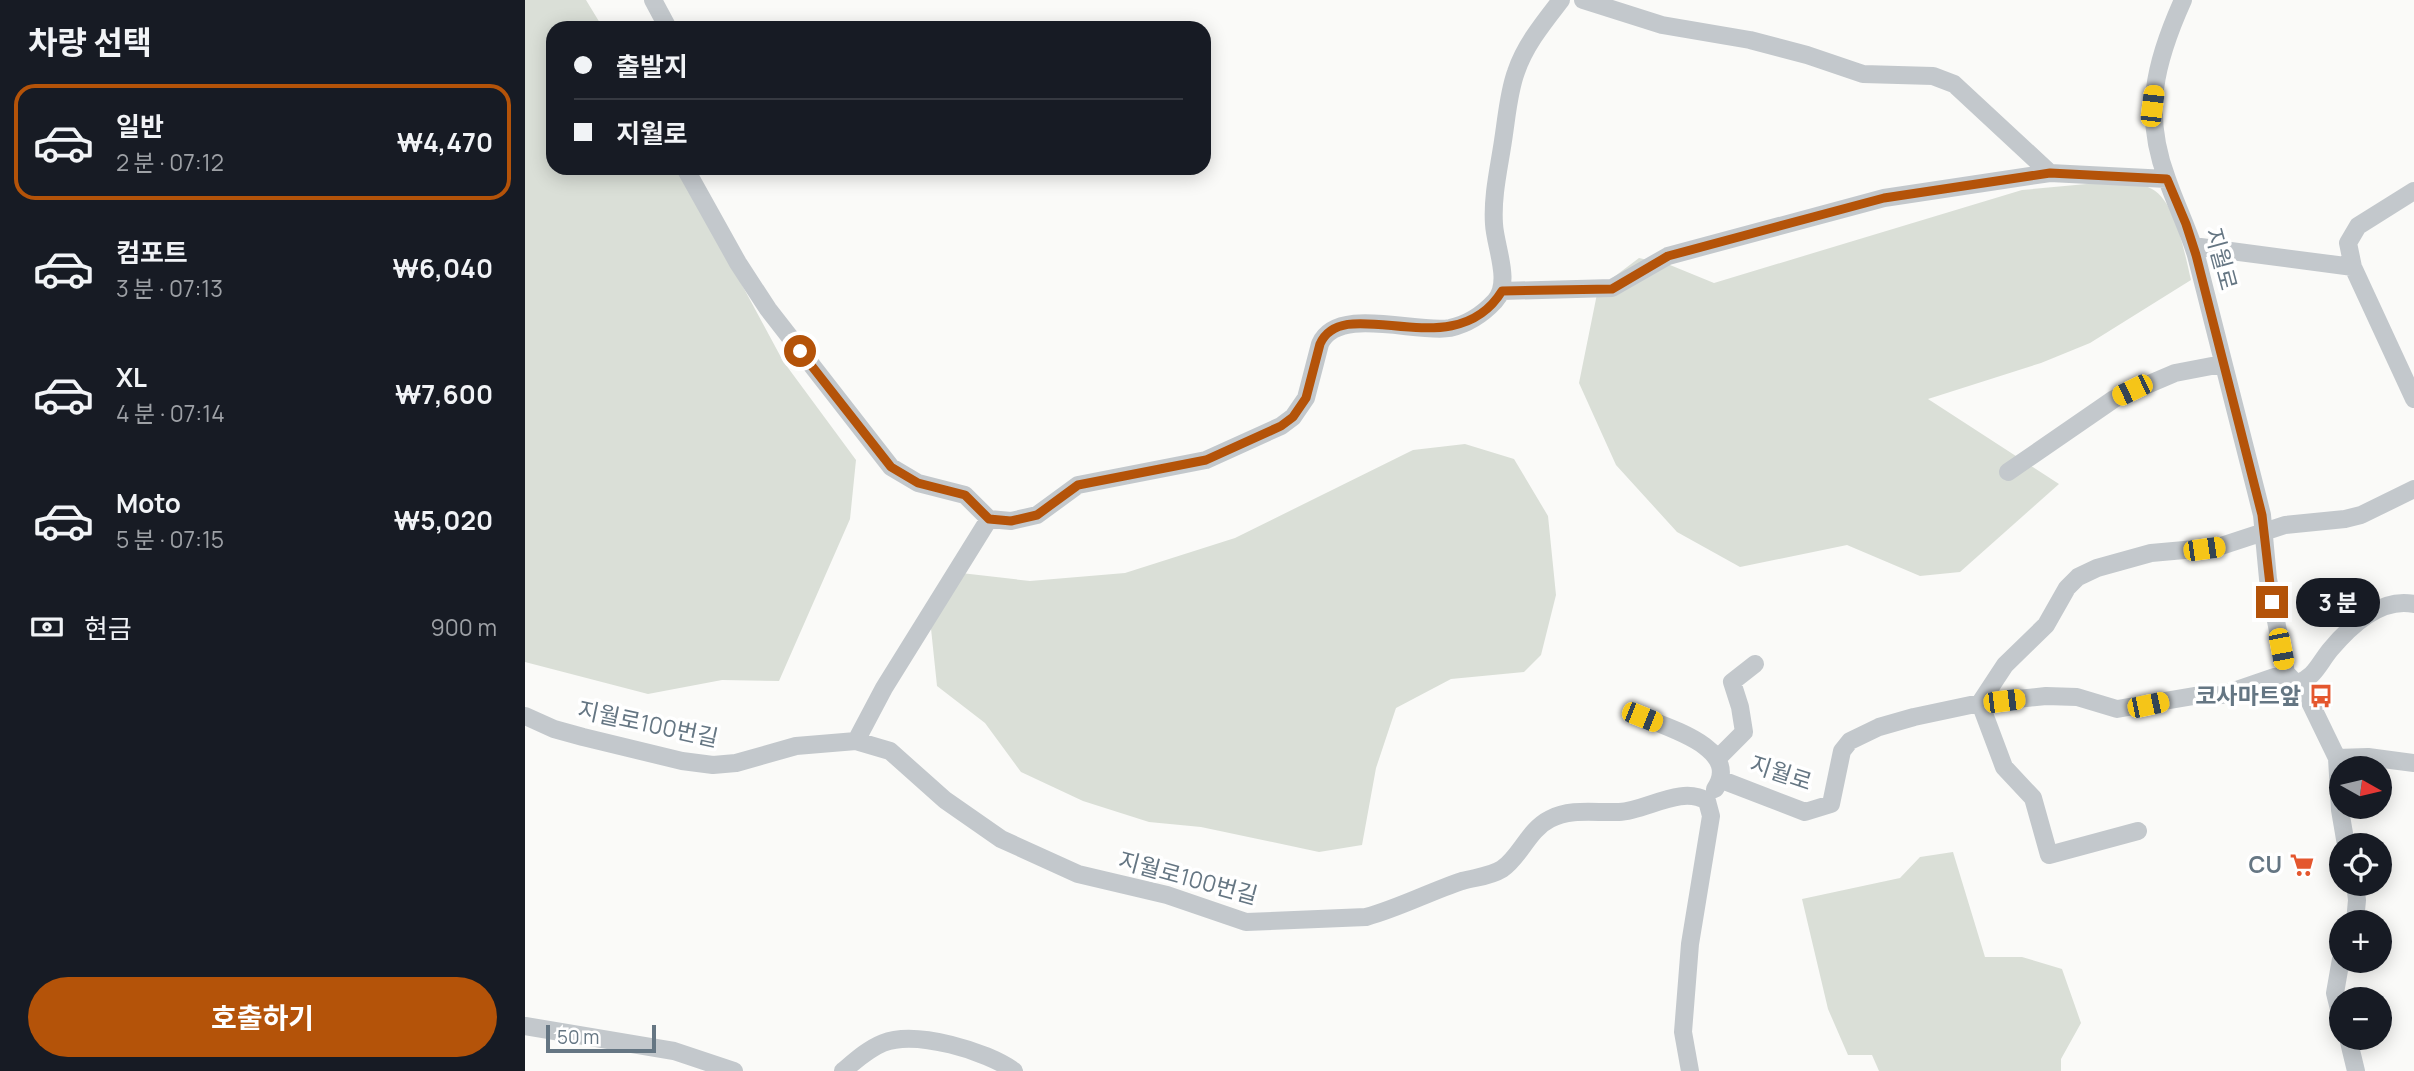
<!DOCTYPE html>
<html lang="ko">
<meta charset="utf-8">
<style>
:root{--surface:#171b24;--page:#242831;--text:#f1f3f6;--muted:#9ea1a6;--line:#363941;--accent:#b45309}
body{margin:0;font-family:Manrope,"Noto Sans KR",sans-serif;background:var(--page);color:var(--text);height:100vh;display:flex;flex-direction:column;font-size:26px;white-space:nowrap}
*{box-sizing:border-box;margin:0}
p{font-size:23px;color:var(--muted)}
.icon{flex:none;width:38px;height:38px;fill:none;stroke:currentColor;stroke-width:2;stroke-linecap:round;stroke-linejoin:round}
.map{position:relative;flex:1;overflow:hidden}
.details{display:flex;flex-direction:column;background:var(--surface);width:525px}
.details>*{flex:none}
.hud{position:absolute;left:21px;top:21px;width:665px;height:154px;border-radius:21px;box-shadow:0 4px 18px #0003;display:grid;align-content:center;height:154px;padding:0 28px;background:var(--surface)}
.needle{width:46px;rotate:98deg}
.controls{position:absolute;left:1804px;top:756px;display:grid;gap:14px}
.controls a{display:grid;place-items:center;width:63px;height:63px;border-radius:50%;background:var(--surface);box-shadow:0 4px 18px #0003;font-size:35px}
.scale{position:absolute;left:21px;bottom:18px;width:110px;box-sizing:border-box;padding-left:7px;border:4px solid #657683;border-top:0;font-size:19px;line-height:24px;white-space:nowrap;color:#657683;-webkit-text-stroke:5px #fff;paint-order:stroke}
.end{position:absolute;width:32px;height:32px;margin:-16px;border:9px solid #b45309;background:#fff;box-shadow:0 0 0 4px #fff}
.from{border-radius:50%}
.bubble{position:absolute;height:49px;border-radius:24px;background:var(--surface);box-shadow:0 4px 18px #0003;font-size:23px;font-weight:700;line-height:49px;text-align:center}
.car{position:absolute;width:21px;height:42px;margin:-21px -10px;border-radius:9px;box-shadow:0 0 5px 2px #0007;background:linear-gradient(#f5c518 24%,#345 0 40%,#f5c518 0 76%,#345 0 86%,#f5c518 0)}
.hud b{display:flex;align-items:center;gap:24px;height:66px;font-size:26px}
.hud b+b{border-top:2px solid var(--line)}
.hud i{width:18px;height:18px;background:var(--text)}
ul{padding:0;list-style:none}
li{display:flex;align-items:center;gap:21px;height:116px;margin:0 14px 10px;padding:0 14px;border:4px solid transparent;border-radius:21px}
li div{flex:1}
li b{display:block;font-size:26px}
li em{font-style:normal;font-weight:700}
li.on{border-color:var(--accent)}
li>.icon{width:63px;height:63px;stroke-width:1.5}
h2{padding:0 28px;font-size:32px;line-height:84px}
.pay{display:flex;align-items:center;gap:18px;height:77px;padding:0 28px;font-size:26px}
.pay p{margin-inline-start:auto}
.action{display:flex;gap:14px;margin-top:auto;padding:14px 28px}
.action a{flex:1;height:80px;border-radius:42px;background:var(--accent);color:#fff;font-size:28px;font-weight:700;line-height:80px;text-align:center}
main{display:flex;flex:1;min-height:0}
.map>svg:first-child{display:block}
</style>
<main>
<section class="details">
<h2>차량 선택</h2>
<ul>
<li class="on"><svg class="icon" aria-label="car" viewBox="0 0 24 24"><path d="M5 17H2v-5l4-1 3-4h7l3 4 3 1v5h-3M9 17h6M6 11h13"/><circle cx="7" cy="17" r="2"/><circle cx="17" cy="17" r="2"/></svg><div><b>일반</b><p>2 분 · 07:12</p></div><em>₩4,470</em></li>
<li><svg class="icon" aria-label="car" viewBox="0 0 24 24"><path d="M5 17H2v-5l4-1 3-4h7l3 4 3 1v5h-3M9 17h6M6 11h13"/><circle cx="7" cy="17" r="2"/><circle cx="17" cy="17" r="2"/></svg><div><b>컴포트</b><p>3 분 · 07:13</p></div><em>₩6,040</em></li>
<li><svg class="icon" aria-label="car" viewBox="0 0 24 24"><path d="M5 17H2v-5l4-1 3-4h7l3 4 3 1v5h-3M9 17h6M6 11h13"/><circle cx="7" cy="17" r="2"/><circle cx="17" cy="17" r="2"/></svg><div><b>XL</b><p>4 분 · 07:14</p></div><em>₩7,600</em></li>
<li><svg class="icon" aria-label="car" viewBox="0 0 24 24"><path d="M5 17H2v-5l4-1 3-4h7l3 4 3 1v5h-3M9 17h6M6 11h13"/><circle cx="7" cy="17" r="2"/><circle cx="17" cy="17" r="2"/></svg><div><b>Moto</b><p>5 분 · 07:15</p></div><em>₩5,020</em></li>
</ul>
<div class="pay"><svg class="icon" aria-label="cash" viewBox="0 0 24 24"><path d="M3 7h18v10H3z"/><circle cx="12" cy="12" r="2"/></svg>현금<p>900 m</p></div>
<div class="action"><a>호출하기</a></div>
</section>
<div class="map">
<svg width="1889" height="1071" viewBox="0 0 1889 1071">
<rect width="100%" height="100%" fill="#fafaf8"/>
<path fill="#dadfd7" d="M0 0H61L78 28H28V168H154L258 361 331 460 325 519 254 681 197 680 123 694 0 662Z
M1594 181C1604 183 1618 184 1627 189 1651 202 1660 255 1666 280L1565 343 1516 363 1403 399 1534 484 1435 572 1395 576 1322 545 1215 567 1152 532 1091 465 1054 383 1073 289 1114 258 1145 265 1189 283 1497 190Z
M940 444 989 459 1023 516 1031 595 1016 655 999 672 926 679 871 708 851 768 837 845 794 852 676 827 624 822 558 801 496 772 460 723 412 686 405 619 436 573 505 581 600 573 710 538 888 450Z
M1428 852 1460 957H1497L1537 969 1556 1023 1536 1059V1071H1354L1347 1055H1323L1303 1009 1277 899 1375 878 1395 857Z"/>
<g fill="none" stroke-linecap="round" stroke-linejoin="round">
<path stroke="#c3c8cc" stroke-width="18" d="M128 0 143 28
M1058 0 1137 25 1225 40 1282 55 1338 74 1408 76 1429 84 1525 173
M1658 0C1630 62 1617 113 1642 179 1651 205 1663 229 1671 255L1732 495 1737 515 1743 579 1761 673 1781 694 1812 758 1815 810 1821 845
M160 168 213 263 243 309 366 467 393 483 440 495 464 519 486 521 512 515 553 485 681 460 756 426 768 417 781 398 795 344C812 305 892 334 925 328 943 324 957 315 970 301 987 283 970 246 969 224 967 194 975 164 979 134 982 114 984 91 991 72 1000 45 1019 22 1036 0
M1889 191 1833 226 1823 243 1828 267 1889 399
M1668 246 1828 267
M977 291 1087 288 1143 256 1359 198 1525 173 1642 179
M1483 472 1589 399 1650 373 1697 364
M1771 684C1790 677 1793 665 1805 650 1825 626 1855 597 1889 604
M0 716 29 729 58 737 157 761 188 765 211 763 271 746 331 741 365 751 420 800 476 839 553 874 642 895 721 922 841 917C874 908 904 892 937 881 951 877 964 877 977 869 996 856 1003 830 1025 819 1046 808 1070 813 1094 812 1121 811 1156 785 1182 801L1186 816 1165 944 1158 1032 1165 1071
M1117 717C1144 728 1217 749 1190 789
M331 741 359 688 464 519
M1812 758 1843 757 1889 763
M1192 759 1219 732 1215 707 1207 682 1230 664
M1197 780 1280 812 1306 804 1317 751 1325 741 1354 727 1389 717 1455 703 1521 696 1552 697 1592 709 1669 696 1697 695 1761 673
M1613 831 1524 855 1508 798 1479 767 1455 703 1480 665 1521 625 1542 588 1553 577 1572 568 1626 553 1693 547 1760 525 1820 519 1836 515 1889 489
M1830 922 1832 900 1830 884
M1816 959 1810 993 1816 1017
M0 1026 149 1051 209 1071
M1823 1038 1831 1071
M318 1071C330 1061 343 1049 358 1043 391 1030 462 1051 489 1071"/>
</g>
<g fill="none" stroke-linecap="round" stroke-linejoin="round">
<path stroke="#b45309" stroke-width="9" d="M275 351 366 467 393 483 440 495 464 519 486 521 512 515 553 485 681 460 756 426 768 417 781 398 795 344C819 290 929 369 977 291L1087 289 1143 256 1359 198 1525 173 1642 179 1661 224 1671 255 1737 515 1747 602"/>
</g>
<defs>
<g id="bus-bare" transform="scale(1.89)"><path d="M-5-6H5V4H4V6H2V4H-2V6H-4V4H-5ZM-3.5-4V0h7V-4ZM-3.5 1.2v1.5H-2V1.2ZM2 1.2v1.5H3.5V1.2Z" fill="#e4572e" stroke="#fff" stroke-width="2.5" paint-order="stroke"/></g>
<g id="supermarket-bare" transform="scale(1.89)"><path d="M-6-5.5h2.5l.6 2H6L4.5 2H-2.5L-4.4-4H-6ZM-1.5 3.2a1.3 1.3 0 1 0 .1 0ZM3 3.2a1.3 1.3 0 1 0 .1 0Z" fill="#e4572e" stroke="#fff" stroke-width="2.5" paint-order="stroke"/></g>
</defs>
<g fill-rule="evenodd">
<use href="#bus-bare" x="1796" y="696"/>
<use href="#supermarket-bare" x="1777" y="865"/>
</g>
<g text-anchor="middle" stroke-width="7" stroke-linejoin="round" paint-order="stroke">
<g font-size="23" fill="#657683" stroke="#fff">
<text transform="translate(1696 259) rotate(75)" y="8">지월로</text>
<text transform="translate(123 724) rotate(12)" y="8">지월로100번길</text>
<text transform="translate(1256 773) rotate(18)" y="8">지월로</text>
<text transform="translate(663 878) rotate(15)" y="8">지월로100번길</text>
</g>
<g font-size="23" font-weight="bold" fill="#657683" stroke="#fff" text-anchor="end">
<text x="1776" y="704">코사마트앞</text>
<text x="1757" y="873">CU</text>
</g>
</g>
</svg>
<div class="controls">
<a><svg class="needle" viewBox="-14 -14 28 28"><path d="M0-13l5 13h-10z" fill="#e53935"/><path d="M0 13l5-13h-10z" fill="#9ea1a6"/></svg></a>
<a><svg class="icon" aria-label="locate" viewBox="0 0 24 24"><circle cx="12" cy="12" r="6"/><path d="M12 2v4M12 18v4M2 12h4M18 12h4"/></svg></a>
<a>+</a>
<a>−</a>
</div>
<div class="scale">50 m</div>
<i class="end from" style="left:275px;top:351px"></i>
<i class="end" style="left:1747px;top:602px"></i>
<div class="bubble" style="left:1771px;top:578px;width:84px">3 분</div>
<i class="car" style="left:1627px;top:106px;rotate:7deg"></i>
<i class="car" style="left:1607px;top:390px;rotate:244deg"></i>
<i class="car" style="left:1679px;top:549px;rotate:82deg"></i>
<i class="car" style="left:1756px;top:649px;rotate:169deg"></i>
<i class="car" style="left:1479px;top:701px;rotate:83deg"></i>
<i class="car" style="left:1623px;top:705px;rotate:78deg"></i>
<i class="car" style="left:1117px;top:717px;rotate:112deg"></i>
<div class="hud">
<b><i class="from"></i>출발지</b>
<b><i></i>지월로</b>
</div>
</div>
</main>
